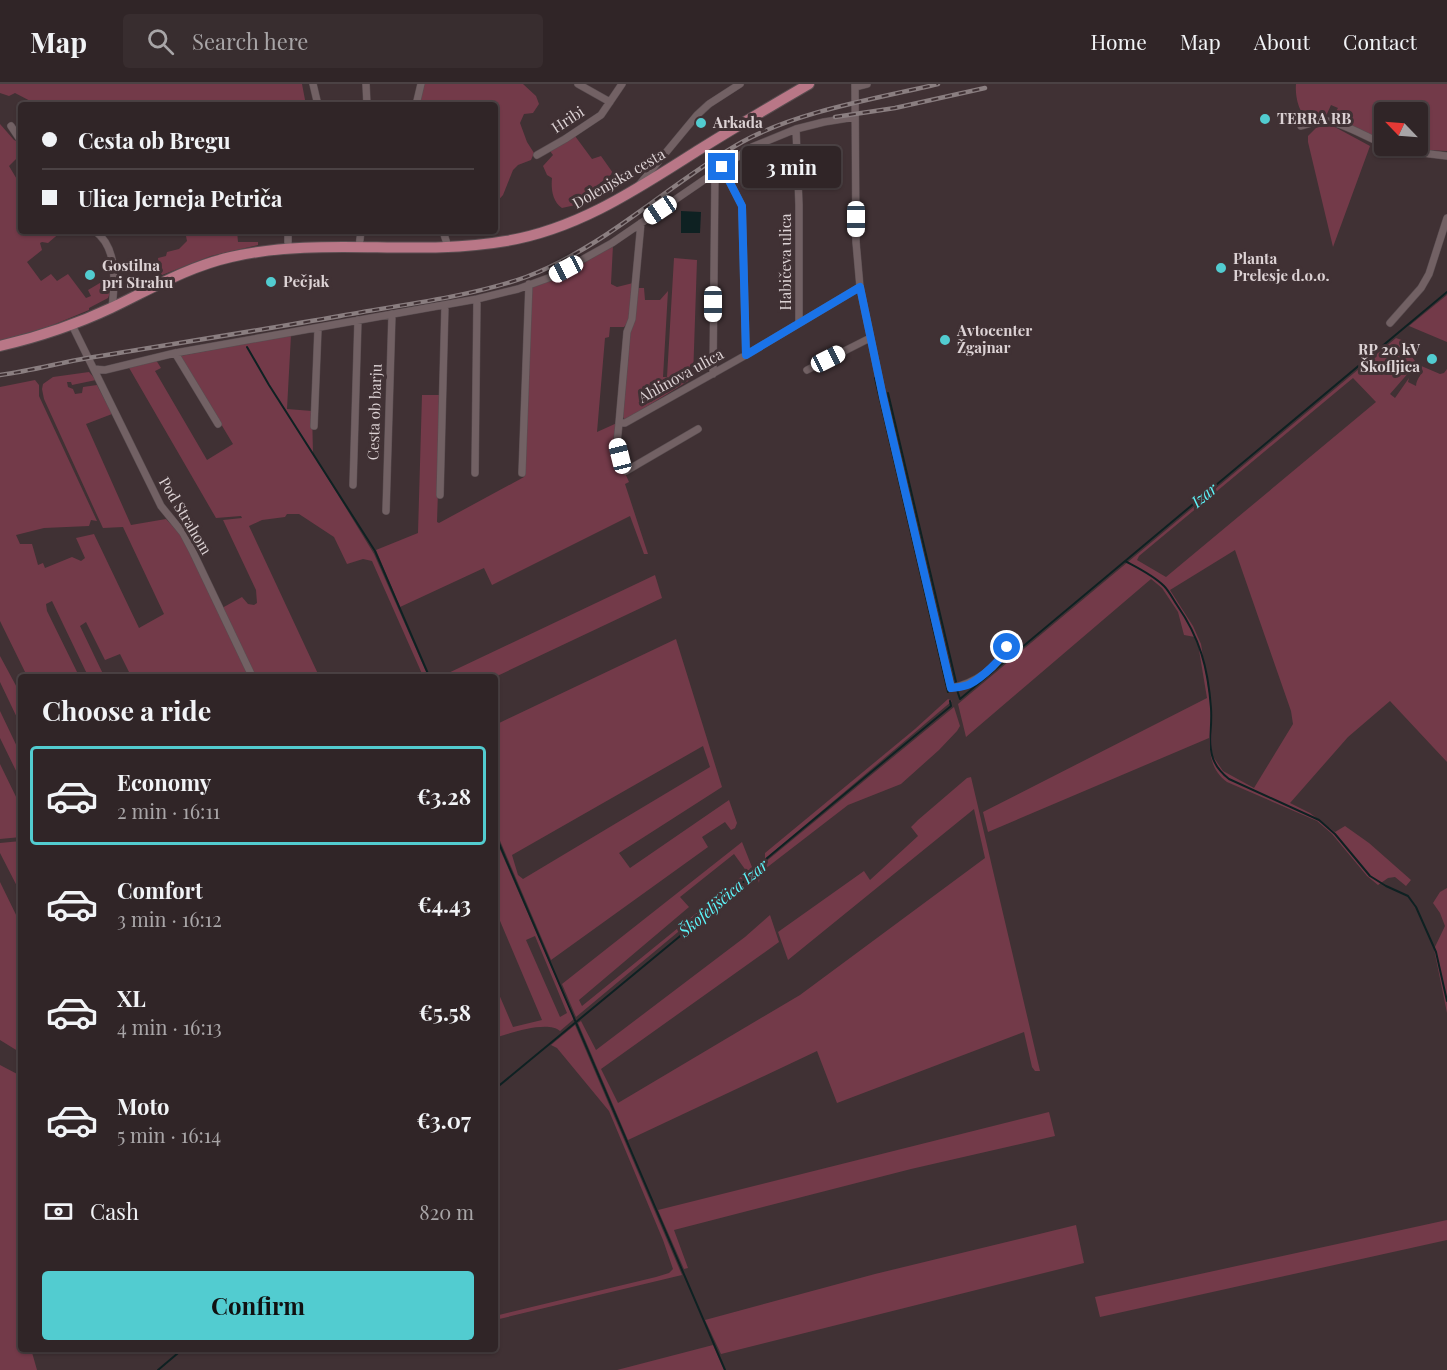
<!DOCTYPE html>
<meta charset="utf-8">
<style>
:root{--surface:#302527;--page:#382d2f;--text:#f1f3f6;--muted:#a8a5a7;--line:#4b4244;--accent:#52ccd0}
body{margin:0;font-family:"Playfair Display",serif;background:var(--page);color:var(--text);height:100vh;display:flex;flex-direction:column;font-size:22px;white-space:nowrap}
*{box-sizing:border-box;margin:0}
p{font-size:20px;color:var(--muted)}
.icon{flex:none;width:33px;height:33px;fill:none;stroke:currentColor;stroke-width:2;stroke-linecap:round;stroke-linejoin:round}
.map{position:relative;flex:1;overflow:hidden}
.details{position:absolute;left:18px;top:590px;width:480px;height:678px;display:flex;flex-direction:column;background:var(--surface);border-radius:6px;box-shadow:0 2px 4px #0004,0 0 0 2px var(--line)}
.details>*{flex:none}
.guide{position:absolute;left:18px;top:18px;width:480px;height:132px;border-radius:6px;box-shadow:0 2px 4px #0004,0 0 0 2px var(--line);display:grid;align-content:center;height:132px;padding:0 24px;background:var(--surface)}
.needle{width:39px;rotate:295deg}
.controls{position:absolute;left:1374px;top:18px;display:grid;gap:12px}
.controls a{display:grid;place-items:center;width:54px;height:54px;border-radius:6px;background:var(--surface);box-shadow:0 2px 4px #0004,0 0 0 2px var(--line);font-size:30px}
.end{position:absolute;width:27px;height:27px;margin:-14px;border:8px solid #1a73e8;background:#fff;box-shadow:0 0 0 3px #fff}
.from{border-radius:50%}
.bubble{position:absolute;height:42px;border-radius:6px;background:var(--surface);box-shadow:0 2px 4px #0004,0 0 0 2px var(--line);font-size:20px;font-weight:700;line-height:42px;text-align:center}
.car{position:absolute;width:18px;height:36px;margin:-18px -9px;border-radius:8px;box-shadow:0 0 4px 2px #0007;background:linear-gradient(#fff 24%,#345 0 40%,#fff 0 76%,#345 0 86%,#fff 0)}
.guide b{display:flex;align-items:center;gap:21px;height:57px;font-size:22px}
.guide b+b{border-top:2px solid var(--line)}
.guide i{width:15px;height:15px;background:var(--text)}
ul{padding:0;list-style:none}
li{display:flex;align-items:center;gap:18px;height:99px;margin:0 12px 9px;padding:0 12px;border:3px solid transparent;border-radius:6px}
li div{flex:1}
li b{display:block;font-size:22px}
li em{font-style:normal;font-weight:700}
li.on{border-color:var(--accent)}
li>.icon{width:54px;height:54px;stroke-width:1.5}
h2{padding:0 24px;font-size:27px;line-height:72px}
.pay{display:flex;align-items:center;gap:15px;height:66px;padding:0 24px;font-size:22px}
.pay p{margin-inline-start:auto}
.cta{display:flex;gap:12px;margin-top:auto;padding:12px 24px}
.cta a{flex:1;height:69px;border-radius:6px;background:var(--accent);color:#111;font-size:24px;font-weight:700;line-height:69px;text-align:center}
header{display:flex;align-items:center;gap:36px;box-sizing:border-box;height:84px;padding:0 30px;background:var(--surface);border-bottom:2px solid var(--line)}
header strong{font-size:28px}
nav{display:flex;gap:33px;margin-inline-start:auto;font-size:21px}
.search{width:420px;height:54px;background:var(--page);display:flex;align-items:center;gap:15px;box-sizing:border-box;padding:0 21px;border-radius:6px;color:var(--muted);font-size:22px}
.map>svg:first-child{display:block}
</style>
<header>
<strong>Map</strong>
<div class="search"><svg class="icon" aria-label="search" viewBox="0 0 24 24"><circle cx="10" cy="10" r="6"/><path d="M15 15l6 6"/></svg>Search here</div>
<nav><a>Home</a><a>Map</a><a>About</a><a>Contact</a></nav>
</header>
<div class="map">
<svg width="1447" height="1286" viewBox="0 0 1447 1286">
<rect width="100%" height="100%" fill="#403134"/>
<path fill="#733a49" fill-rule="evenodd" d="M0 0H302L306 21H38L15 9 9 12 0 9Z
M423 0H523L536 12 539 20 533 29 524 30 520 39 527 58 534 69 531 76 518 81 513 86 503 111 495 120V21H417Z
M1296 0H1447V67L1428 66 1403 62H1418V28H1384V57L1361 47 1339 34 1336 27 1338 24 1331 21 1326 32C1321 34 1315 35 1311 35 1298 32 1295 10 1296 0Z
M0 40 14 56 21 59V70L9 82 21 102V147H62L48 159 42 158 40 159 42 166 27 178 41 197 51 190 57 197 68 190 86 214 91 212 88 206 110 193 111 206 108 214 89 224V226L48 243 0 257Z
M1326 41 1333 42 1370 62 1333 163 1308 58V52L1316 44Z
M575 52 592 75 601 72 613 89 600 99 602 102 580 120 562 124C552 117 551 104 552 94L547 91 543 82 553 71 550 67Z
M185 147H237L238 158H258V161L211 172 162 191 159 186 158 174 166 172 167 168 179 165 187 157Z
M613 161 611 200 617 203 633 199 630 235 624 243H610L609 253 605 254 597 348 617 339 621 380 629 398 625 400 648 470H644L630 432 492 501 484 484 400 523 376 466 418 449 422 311H441L437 438 439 439 524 393 531 206 532 203Z
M674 174 697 176 693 294 625 336 623 333 631 242 637 204H644L645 216H660L668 207 663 293H667Z
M1447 211V258L1409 242Z
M291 251 287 325 312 327 313 370 374 470 428 592H423L372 477 363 475 347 480 334 453 299 430H287L285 433 262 436 249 442 319 592H255L222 524 242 513 248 520 254 521 257 519 256 506 223 436 242 434 241 432 216 434 128 282 156 276 161 284 155 287 207 376 233 360 180 272Z
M1396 254 1410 259 1415 265 1412 273 1415 277 1410 287 1390 310 1395 314 1409 294 1408 298 1416 302C1417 291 1425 292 1419 281L1440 290 1444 289 1447 285V678L1390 617 1348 653 1290 719 1310 729 1335 748 1345 742 1369 759 1411 796 1406 802 1395 793 1388 794 1378 801 1367 792 1332 750 1317 737 1227 698C1211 686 1210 671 1209 654L988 748 983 728 1207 614 1198 560 1195 553 1184 551 1178 528 1162 504 1151 495 966 653 958 620ZM1353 294 1376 318 1166 493 1137 476 1139 472ZM1235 466 1291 627 1293 640 1254 704 1223 687 1212 671V628L1201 560 1193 542 1170 506Z
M89 288 96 296 72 301 71 298H67L68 303 73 305 75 310 82 309 83 303 97 301 112 330 86 340 131 441 166 435 184 454 250 592H131L120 570 105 576 86 538 80 542 104 592H88L52 517 46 520 47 527 79 592H27L0 537V303L35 296 39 301V312L97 437 91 436 89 442 44 444 16 451 20 460H32L38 481 43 479 45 484 72 473 81 477 85 474 76 454 94 450 139 544 164 530 123 443 103 444 102 442 44 315 42 305 43 300 53 293Z
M655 491 662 514 495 593 442 592Z
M676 555 722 703 619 769 630 784 729 716 737 739 735 744 731 746 725 738 702 753 708 763 551 876 495 745V641ZM703 662 710 683 523 795 518 791 512 771Z
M0 572 21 611V642L0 598Z
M948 615 952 617 765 775V769L915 645Z
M954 623 960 642 957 647 939 666 901 700 848 721 765 785 760 790 759 799 756 788 763 780Z
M0 627 21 671V697L0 654Z
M0 680 21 723V753L0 755Z
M971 693 1040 987H1035L1032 983 1024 948 837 1019 817 967 628 1056 578 939 581 937 596 966 745 853 770 831 779 858 601 985 618 1019 800 911 985 774 974 725 788 876 778 848 864 787 870 796 918 752 911 743 918 736 967 694Z
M495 754 574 935 560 947C548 936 510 949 495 954V901L513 943 542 936 495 825ZM535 852 567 929 560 933 526 856Z
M21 757V810L0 769V759Z
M742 758 752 783 750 788 576 933 562 900ZM734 770 747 788 582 922 579 916 689 823 680 813Z
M0 798 21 841V969L0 956Z
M1447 804V929L1434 865 1445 842 1440 829 1433 819 1440 808Z
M575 941 682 1191 495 1236V1232L656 1193 669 1189 673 1185 663 1156 609 1027 557 964 551 961Z
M0 981 21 992V1264L31 1265 37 1286H0Z
M1049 1028 1055 1052 911 1085 674 1146 688 1184 684 1185 658 1126Z
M1447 1136V1156L1100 1233 1095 1213Z
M1076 1141 1084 1179 721 1270 705 1236 875 1190Z
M713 1261 724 1286H617Z"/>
<path fill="#0e2122" d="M681 127 701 128 700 149H681Z"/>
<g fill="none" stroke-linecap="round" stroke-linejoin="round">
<path stroke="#0e2122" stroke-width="2" d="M247 263 269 301 375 467 429 592
M875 294 948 608
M888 309 956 598
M1125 477C1138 484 1153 491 1164 502 1169 507 1173 515 1177 521 1200 554 1208 584 1211 624 1213 654 1202 674 1229 695L1319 736 1335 750 1370 792 1386 802 1408 812 1416 823 1436 868 1447 917
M957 606 960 615 1447 208
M495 750 725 1286
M495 1005 708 829 747 795 766 775 951 622 950 617
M158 1286 184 1264"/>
<g stroke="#594d50" stroke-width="8">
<path id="minor" d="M313 0 318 21
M366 0 367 21
M578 0 610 18
M855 0 856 158 860 203 883 313 951 604C973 600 999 584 1007 562
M855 3 867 0
M416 21 421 0
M11 42 21 57
M1301 42C1308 40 1316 37 1325 37 1340 37 1368 54 1384 60
M796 45 799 121V239
M1389 62 1414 68 1447 72
M537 71 565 55 601 31 622 0
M722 83 742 122 746 271
M639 101 697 31 709 20 740 0
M95 147C118 164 115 198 112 224
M443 147 448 163
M359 163 361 147
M288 165V147
M1390 239 1421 204 1429 190 1447 134
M72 241 161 422 183 449 192 466 252 592
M175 269 218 340
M94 285 105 286 175 269 477 215 518 205 551 193 612 159 752 63 796 45 824 38 855 33
M807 286 870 254
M713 290 715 88
M619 339 627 248 632 235 641 139
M314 342 318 245
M698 345 626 387 617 359 619 339H625L746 271 860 203
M475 389 477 215
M522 389 529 200
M353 401 358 236
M440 411 445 221
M386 427 392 230"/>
</g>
<g stroke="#594d50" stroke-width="12">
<path id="primary" d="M0 262C38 253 75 241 111 224 151 205 187 183 231 173 322 152 415 173 506 157 578 145 637 105 697 67 734 44 771 22 809 0"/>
</g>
<use href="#minor" stroke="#726164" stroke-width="7"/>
<use href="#primary" stroke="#b97787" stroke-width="10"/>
<g stroke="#8a7e80" stroke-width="4.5">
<path id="rail" d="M835 33 895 24 985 4
M0 291C30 287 59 279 88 274 172 260 256 247 340 232 399 221 470 213 526 193 606 163 668 100 742 58 798 27 875 15 938 0"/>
</g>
<use href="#rail" stroke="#403134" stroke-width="2" stroke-dasharray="7" stroke-linecap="butt"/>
</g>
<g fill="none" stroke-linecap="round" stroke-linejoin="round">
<path stroke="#1a73e8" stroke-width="8" d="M722 83 742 122 746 271 860 203 883 313 951 604C958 603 964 603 970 600 981 594 1003 575 1007 563"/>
</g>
<g fill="#52ccd0" stroke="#403134" stroke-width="2">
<circle cx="1265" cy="35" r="6"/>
<circle cx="701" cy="39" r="6"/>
<circle cx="1221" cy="184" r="6"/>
<circle cx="90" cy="191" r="6"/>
<circle cx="271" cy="198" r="6"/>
<circle cx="945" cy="256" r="6"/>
<circle cx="1432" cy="275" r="6"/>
</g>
<g text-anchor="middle" stroke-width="6" stroke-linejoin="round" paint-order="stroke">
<g font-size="15" font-weight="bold" fill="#dcd2d4" stroke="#403134" text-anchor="start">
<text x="1277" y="40">TERRA RB</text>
<text x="713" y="44">Arkada</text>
<text x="1233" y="180">Planta<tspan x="1233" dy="17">Prelesje d.o.o.</tspan></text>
<text x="102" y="187">Gostilna<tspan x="102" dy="17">pri Strahu</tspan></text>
<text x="283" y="203">Pečjak</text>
<text x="957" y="252">Avtocenter<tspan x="957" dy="17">Žgajnar</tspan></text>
<text x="1420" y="271" text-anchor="end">RP 20 kV<tspan x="1420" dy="17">Škofljica</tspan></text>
</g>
<g font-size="15" fill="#dcd2d4" stroke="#403134">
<text transform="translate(568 36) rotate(-33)" y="5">Hribi</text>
<text transform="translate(619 95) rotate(-30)" y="5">Dolenjska cesta</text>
<text transform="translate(786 178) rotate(-90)" y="5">Habičeva ulica</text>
<text transform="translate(681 292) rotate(-29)" y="5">Ahlinova ulica</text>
<text transform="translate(375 328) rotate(-88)" y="5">Cesta ob barju</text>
<text transform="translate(185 432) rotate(59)" y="5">Pod Strahom</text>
</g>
<g font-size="16" font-style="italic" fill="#5df4f9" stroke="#403134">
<text transform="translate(1204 411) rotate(-40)" y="6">Izar</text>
<text transform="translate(723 814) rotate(-40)" y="6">Škofeljščica Izar</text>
</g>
</g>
</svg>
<div class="controls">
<a><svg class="needle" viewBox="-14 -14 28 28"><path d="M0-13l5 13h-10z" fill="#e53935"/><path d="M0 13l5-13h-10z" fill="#a8a5a7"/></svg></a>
</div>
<i class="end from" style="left:1007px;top:563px"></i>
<i class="end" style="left:722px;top:83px"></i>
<div class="bubble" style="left:742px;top:62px;width:99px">3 min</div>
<i class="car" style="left:660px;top:126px;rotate:236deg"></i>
<i class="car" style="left:856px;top:135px;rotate:180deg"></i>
<i class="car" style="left:566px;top:185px;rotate:242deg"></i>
<i class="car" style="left:713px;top:220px;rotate:180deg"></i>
<i class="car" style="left:828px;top:275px;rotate:63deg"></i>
<i class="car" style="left:620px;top:372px;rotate:346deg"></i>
<div class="guide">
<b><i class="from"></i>Cesta ob Bregu</b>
<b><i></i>Ulica Jerneja Petriča</b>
</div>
<section class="details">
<h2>Choose a ride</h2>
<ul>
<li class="on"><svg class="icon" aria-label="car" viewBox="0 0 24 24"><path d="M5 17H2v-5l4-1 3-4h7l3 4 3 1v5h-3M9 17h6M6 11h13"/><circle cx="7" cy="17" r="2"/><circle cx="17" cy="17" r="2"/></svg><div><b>Economy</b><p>2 min · 16:11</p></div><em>€3.28</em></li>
<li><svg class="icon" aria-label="car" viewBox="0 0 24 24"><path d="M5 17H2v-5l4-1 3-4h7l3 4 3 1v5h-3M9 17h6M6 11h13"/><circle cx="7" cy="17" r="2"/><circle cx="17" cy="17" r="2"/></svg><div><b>Comfort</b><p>3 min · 16:12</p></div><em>€4.43</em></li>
<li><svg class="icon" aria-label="car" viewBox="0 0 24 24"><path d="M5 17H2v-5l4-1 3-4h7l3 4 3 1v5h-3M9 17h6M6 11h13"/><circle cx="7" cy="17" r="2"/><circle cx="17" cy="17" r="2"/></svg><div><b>XL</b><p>4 min · 16:13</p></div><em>€5.58</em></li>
<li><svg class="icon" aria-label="car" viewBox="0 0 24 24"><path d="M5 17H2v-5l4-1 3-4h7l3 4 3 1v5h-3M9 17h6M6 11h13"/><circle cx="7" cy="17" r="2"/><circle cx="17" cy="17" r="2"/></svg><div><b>Moto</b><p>5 min · 16:14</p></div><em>€3.07</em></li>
</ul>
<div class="pay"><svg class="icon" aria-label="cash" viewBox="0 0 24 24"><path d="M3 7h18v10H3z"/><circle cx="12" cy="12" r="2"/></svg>Cash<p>820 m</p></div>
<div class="cta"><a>Confirm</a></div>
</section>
</div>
